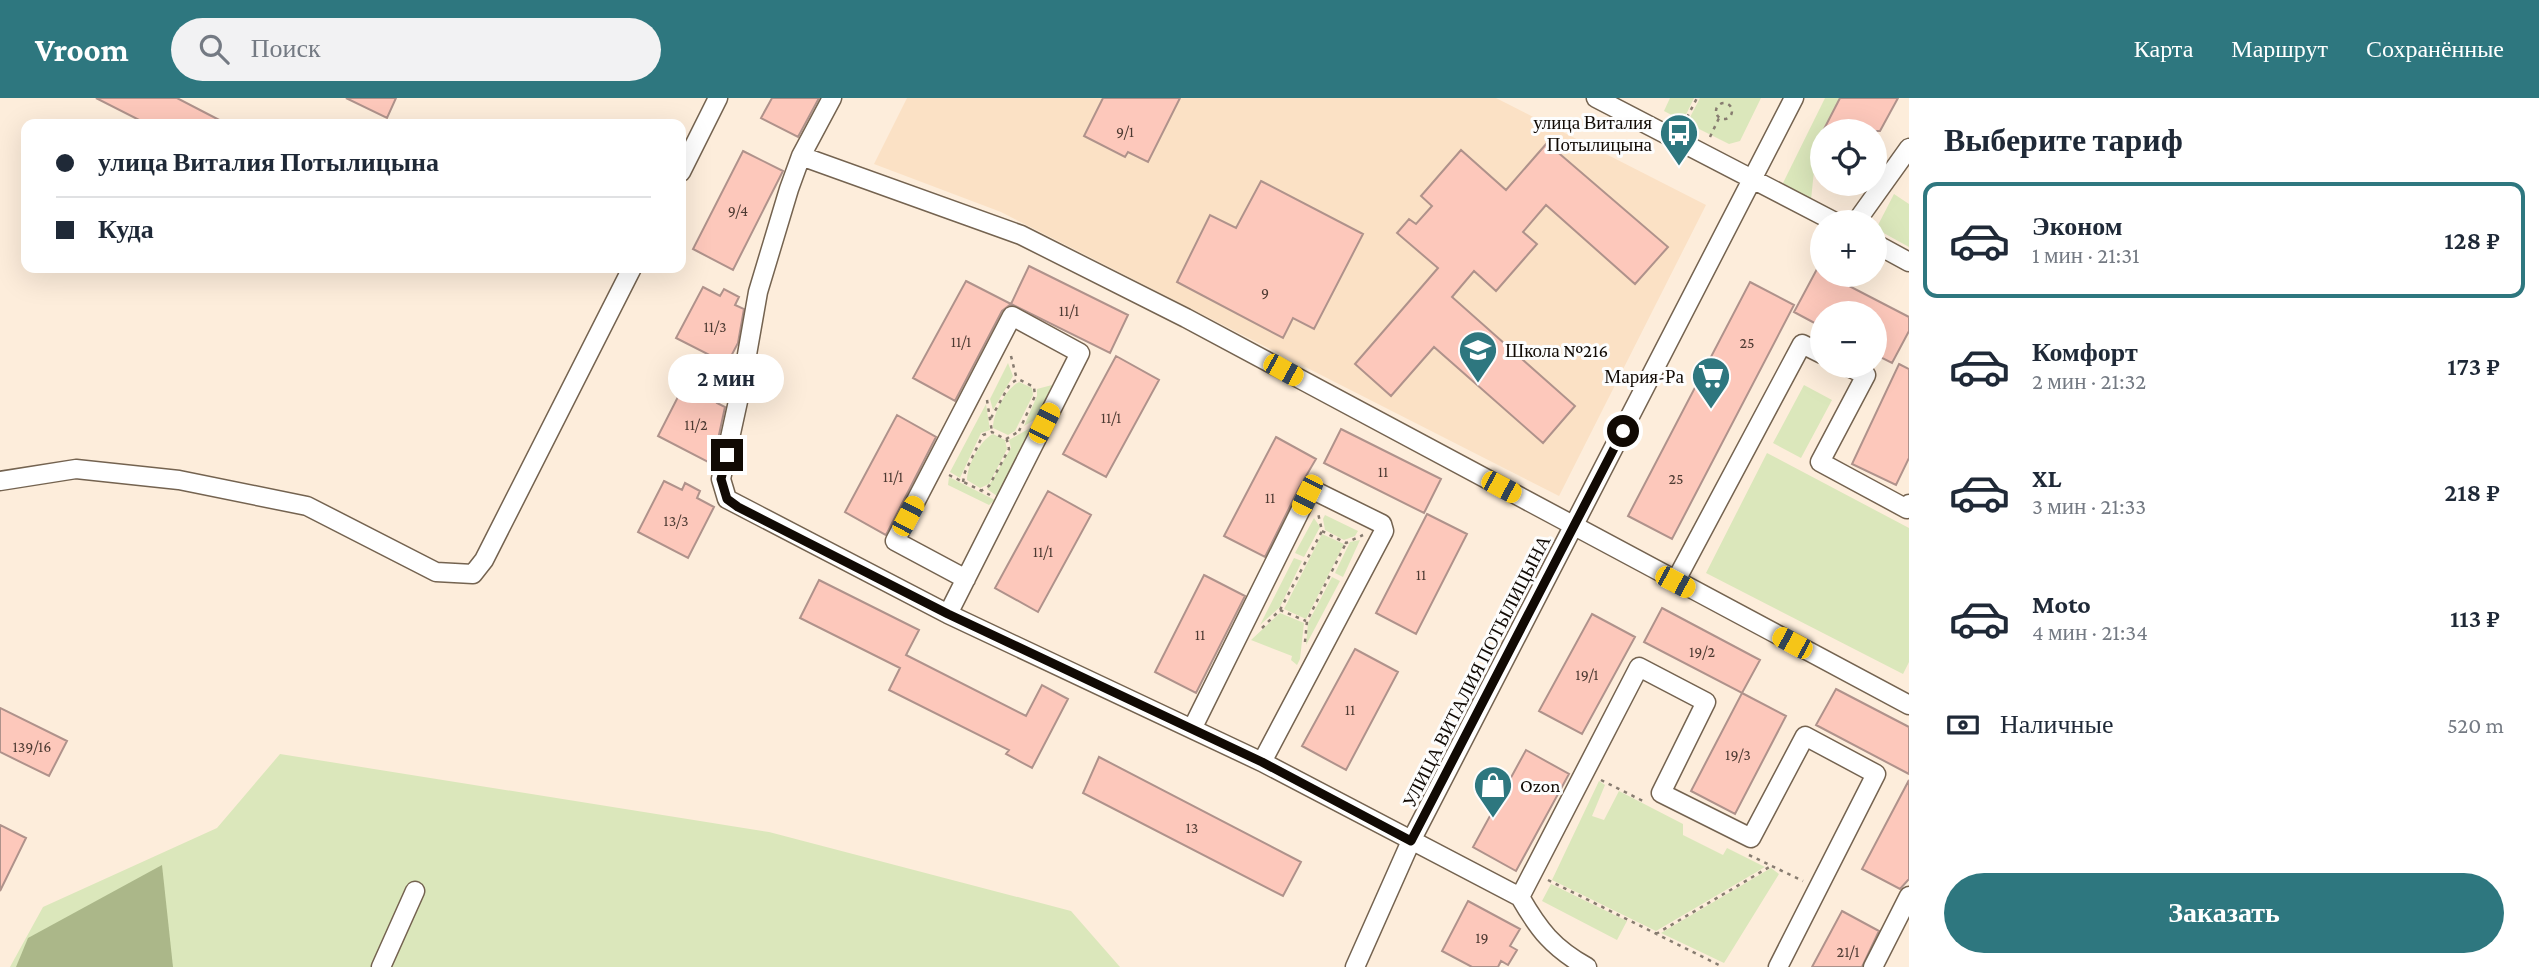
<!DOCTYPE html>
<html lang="ru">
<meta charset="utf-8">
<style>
:root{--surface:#fff;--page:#f2f2f3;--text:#1f2937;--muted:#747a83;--line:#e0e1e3;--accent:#2e777f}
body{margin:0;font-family:"Crimson Pro",serif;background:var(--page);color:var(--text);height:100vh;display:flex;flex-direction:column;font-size:26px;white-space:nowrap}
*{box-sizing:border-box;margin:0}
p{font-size:23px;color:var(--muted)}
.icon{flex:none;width:38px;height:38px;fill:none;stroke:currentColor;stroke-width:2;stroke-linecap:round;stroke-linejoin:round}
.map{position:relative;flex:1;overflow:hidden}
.drawer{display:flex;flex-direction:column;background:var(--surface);width:630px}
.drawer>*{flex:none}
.hud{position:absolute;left:21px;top:21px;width:665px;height:154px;border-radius:14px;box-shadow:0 7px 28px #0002;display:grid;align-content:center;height:154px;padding:0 35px;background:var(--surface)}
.tools{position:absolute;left:1810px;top:21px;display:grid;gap:14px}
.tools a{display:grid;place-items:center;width:77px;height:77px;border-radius:50%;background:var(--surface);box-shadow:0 7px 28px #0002;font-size:35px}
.end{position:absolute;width:32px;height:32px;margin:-16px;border:9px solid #110a04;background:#fff;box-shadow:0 0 0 4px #fff}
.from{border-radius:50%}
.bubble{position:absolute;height:49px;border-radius:24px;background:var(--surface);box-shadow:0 7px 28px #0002;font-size:23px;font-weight:600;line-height:49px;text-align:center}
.car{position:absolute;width:21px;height:42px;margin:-21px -10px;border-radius:9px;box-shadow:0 0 5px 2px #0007;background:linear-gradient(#f5c518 24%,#345 0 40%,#f5c518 0 76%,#345 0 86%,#f5c518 0)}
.hud b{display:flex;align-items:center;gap:24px;height:66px;font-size:26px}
.hud b+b{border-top:2px solid var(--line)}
.hud i{width:18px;height:18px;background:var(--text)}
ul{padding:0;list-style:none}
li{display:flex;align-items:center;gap:21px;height:116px;margin:0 14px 10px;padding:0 21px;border:4px solid transparent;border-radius:14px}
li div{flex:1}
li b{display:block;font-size:26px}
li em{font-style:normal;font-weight:600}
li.on{border-color:var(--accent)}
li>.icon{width:63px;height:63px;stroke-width:1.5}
h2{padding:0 35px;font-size:32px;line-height:84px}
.pay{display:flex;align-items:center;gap:18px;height:77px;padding:0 35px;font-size:26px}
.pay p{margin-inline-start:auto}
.cta{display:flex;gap:14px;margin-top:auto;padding:14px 35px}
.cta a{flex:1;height:80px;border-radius:42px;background:var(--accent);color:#fff;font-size:28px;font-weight:600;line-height:80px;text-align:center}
header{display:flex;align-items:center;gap:42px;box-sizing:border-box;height:98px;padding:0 35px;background:var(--accent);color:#fff}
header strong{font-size:33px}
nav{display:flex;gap:38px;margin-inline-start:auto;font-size:24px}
.search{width:490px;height:63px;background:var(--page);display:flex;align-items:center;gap:18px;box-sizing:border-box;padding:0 24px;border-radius:38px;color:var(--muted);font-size:26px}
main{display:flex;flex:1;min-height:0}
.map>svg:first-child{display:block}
</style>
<header>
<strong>Vroom</strong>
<div class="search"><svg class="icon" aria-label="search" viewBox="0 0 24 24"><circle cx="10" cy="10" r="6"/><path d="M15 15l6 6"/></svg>Поиск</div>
<nav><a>Карта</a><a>Маршрут</a><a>Сохранённые</a></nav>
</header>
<main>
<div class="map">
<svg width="1909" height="869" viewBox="0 0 1909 869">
<rect width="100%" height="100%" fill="#fdeddb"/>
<path fill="#fbe1c5" d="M907 0H1496L1706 107 1559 398 1001 114 874 66Z"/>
<path fill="#dbe7bb" d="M1670 0H1694L1683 23 1664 13Z
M1700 0H1761L1740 43 1729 46 1687 25Z
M1825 0H1840L1815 48 1822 52V55L1815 63 1811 102 1783 85Z
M1894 96 1909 106V149L1880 133 1879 129H1877Z
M1008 265 1013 278 993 312 990 301Z
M1019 284 1032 290 1033 297 1015 333 1008 337 993 330C993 315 1006 291 1019 284Z
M1052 287 1036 321 1024 328 1037 298V291Z
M1804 287 1832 302 1801 360 1773 345Z
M986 306 990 332 981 335 960 380 950 374Z
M1032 329 997 398 987 391 1011 350 1009 342Z
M993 336 1005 342 1007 351 989 386 980 390 967 382C967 368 980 342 993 336Z
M1767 355 1909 430V564L1903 576 1706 475Z
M949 379 995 402 989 407 948 387Z
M1325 417 1358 433 1355 438 1344 442 1325 432 1323 421Z
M1314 420 1320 429 1304 459 1295 455Z
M1322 436 1344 446 1306 521 1284 511Z
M1360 442 1343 479 1335 475 1350 444Z
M1294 460 1302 463 1280 509 1260 527Z
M1332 479 1340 483 1306 547 1308 525Z
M1280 515 1304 525 1300 561 1297 567 1291 562 1292 558 1251 542Z
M280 656 769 734 1071 813 1120 869H10L43 809 217 730Z
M1599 683 1605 687 1592 718 1604 722 1619 693 1683 726V737L1723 757 1727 750 1765 769 1656 833 1552 782Z
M1771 770 1779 776 1724 865 1661 835Z
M1551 786 1627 823 1617 842 1542 803Z"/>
<path fill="#abb789" d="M162 767 173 869H16L28 840Z"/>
<path fill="#fdc8bb" stroke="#af928b" stroke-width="2" d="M96 0H177L227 26H147Z
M346 0H396L387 20Z
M772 0H819L798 39 761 20Z
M1103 0H1180L1148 64 1128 54 1125 59 1084 38Z
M1840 0H1898L1880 33H1823Z
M1547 45 1668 149 1635 186 1546 107 1523 134 1537 146 1496 193 1474 173 1452 199 1575 308 1543 345 1434 249 1391 298 1355 266 1438 170 1397 135 1409 121 1416 126 1432 108 1421 98 1461 52 1506 92Z
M743 53 783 73 733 172 693 151Z
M1261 83 1363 136 1314 231 1293 220 1283 240 1177 184 1210 117 1236 130Z
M1029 168 1128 217 1110 255 1011 206Z
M1817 171 1822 173V177H1828L1909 219V233L1892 265 1874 256V215H1822V229L1794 214Z
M966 183 1011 206 1002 213 955 303 913 280Z
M1750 184 1794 207 1672 441 1628 418Z
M703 189 720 198 724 191 739 199 735 207 744 211 738 245 727 266 676 240Z
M1116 258 1159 282 1106 379 1063 356Z
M1899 266 1909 271V360L1896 387 1852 366Z
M684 287 702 296 705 289 720 297 717 305 725 309 717 346 708 364 658 338Z
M897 317 936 339 886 437 845 414Z
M1341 331 1441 381 1424 415 1324 365Z
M1276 339 1316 361 1299 390 1265 459 1224 438Z
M664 383 682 392 685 385 700 393 697 400 714 409 688 460 638 434Z
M1048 393 1091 417 1038 514 995 490Z
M1427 416 1467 436 1416 536 1376 515Z
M1204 477 1245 498 1196 595 1155 574Z
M819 482 919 532 906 557 1026 618 1042 587 1068 601 1032 670 1006 656 1009 652 889 592 900 570 800 520Z
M1662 510 1760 562 1742 595 1644 544Z
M1592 516 1635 539 1582 636 1539 613Z
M1355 551 1398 574 1346 672 1302 648Z
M1836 591 1909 629V676L1816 627Z
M1742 595 1786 618 1735 716 1691 693Z
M0 610 67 643 49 678 0 654Z
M1526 652 1569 676 1516 773 1473 749Z
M1099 659 1301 764 1283 798 1083 695Z
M1909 682V781L1900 791 1862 771Z
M0 727 26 740 0 793Z
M1468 803 1520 831 1510 848 1517 852 1508 867 1501 863 1498 869H1472L1442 853Z
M1842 813 1879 833 1862 869H1812Z"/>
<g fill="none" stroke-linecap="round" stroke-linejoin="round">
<g stroke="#746350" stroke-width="21">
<path id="minor" d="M832 0 801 58 789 91 758 194 742 285 721 381 727 401 948 516 1262 664 1520 799C1539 832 1553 850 1587 869
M1596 0 1835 124
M801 58 1021 137 1186 220 1909 607
M681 74 718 0
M1856 124 1909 50
M1874 145 1909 164
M1846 268 1866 277 1820 364 1907 411 1909 406
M0 383 76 371 179 382 307 408 436 474 473 476 484 462 632 170
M1675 484 1802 246 1822 256
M948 516 1080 255 1012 218 895 443 966 481
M1192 631 1309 395 1315 393 1382 426 1384 433 1262 664
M1520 799 1639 569 1706 604 1661 695 1751 740 1805 638 1876 676 1778 869
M381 869 415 793
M1355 869 1411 743 1794 0
M1873 869 1909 798"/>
</g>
<path stroke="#877c70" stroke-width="2.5" stroke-dasharray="3.5 5" stroke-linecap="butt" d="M1716 13a8 8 0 1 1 16 0a8 8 0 1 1-16 0Z
M1683 27 1697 0
M1710 39 1719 20
M1011 258 1017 282
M987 302 992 334
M991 320 1010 286 1018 281 1034 289 1035 298 1019 333
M1006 341 1018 334
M949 377 990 397
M963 384 965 374 983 337 992 334 1007 342 1009 351 989 388 981 393
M1322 433 1346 445 1363 437
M1280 512 1306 523
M1262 530 1280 512 1322 433 1318 415
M1305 544 1307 523 1346 445
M1601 682 1645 704
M1749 757 1803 783
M1548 782 1723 869
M1656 836 1771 768"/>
<use href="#minor" stroke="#fff" stroke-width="18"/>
</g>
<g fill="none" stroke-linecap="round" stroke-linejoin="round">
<path stroke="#110a04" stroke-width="9" d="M727 357 721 381 727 401 738 409 948 516 1262 664 1411 743 1623 333"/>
</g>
<defs>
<g id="bus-pin" transform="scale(2.0125)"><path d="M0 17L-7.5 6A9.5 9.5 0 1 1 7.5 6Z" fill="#2e777f" stroke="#fdfdfd"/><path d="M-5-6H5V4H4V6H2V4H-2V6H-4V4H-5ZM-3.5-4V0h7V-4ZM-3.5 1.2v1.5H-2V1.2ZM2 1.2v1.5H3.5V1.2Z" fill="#fff"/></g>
<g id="school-pin" transform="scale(2.0125)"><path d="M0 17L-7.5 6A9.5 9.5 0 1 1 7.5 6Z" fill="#2e777f" stroke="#fdfdfd"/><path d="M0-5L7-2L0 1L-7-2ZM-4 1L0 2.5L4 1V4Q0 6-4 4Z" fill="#fff"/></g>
<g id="supermarket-pin" transform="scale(2.0125)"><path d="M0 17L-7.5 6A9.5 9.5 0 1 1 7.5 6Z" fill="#2e777f" stroke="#fdfdfd"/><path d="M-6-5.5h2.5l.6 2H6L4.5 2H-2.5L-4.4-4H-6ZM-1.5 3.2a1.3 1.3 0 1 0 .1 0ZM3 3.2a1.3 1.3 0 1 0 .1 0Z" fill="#fff"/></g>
<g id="shop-pin" transform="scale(2.0125)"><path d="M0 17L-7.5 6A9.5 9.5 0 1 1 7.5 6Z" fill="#2e777f" stroke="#fdfdfd"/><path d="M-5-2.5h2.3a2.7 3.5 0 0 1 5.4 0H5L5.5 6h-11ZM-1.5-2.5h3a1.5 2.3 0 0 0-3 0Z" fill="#fff"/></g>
</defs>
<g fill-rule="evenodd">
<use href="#bus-pin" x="1679" y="35"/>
<use href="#school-pin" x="1478" y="252"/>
<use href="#supermarket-pin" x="1711" y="278"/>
<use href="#shop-pin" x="1493" y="687"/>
</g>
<g text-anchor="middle" stroke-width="6" stroke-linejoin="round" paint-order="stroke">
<g font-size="16" fill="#4c3a32">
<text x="1125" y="39">9/1</text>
<text x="738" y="118">9/4</text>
<text x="1265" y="200">9</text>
<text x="1069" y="218">11/1</text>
<text x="715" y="234">11/3</text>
<text x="961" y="249">11/1</text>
<text x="1747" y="250">25</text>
<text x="1111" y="325">11/1</text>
<text x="696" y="332">11/2</text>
<text x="1383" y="379">11</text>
<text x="893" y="384">11/1</text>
<text x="1676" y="386">25</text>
<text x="1270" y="405">11</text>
<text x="676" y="428">13/3</text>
<text x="1043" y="459">11/1</text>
<text x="1421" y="482">11</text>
<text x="1200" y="542">11</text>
<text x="1702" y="559">19/2</text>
<text x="1587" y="582">19/1</text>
<text x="1350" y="617">11</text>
<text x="32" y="654">139/16</text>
<text x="1738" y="662">19/3</text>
<text x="1192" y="735">13</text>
<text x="1482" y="845">19</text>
<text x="1848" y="859">21/1</text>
</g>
<g font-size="19" fill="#110a04" stroke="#fdfdfd" text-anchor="end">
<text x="1652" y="31">улица Виталия<tspan x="1652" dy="22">Потылицына</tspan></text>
<text x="1505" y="259" text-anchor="start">Школа №216</text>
<text x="1684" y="285">Мария-Ра</text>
<text x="1520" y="694" text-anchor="start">Ozon</text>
</g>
<g font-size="19" fill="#110a04" stroke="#fdfdfd">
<text transform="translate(1476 573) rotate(-63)" y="7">УЛИЦА ВИТАЛИЯ ПОТЫЛИЦЫНА</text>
</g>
</g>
</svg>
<div class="tools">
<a><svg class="icon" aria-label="locate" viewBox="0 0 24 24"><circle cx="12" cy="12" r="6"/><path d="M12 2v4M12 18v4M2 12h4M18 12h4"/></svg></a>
<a>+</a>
<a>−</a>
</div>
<i class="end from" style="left:1623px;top:333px"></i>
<i class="end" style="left:727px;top:357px"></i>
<div class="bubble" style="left:668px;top:256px;width:116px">2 мин</div>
<i class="car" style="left:1283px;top:272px;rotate:119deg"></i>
<i class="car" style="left:1044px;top:325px;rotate:27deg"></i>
<i class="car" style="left:1501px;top:389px;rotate:118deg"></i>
<i class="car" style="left:1307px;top:397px;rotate:206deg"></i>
<i class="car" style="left:908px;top:418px;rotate:28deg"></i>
<i class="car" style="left:1675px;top:484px;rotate:118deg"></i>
<i class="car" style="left:1792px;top:545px;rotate:298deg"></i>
<div class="hud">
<b><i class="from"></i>улица Виталия Потылицына</b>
<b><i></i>Куда</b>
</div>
</div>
<section class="drawer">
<h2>Выберите тариф</h2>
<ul>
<li class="on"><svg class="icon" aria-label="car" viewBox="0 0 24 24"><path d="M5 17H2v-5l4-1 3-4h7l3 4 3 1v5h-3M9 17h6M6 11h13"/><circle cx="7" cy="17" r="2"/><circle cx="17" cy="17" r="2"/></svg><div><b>Эконом</b><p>1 мин · 21:31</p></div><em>128 ₽</em></li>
<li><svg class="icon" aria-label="car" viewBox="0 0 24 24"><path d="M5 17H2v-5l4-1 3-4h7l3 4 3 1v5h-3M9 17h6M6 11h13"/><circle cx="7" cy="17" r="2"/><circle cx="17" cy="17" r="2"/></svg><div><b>Комфорт</b><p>2 мин · 21:32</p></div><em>173 ₽</em></li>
<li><svg class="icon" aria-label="car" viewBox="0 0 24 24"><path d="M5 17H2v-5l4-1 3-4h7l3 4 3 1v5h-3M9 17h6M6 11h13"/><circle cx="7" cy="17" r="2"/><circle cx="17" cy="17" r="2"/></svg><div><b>XL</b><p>3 мин · 21:33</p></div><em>218 ₽</em></li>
<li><svg class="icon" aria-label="car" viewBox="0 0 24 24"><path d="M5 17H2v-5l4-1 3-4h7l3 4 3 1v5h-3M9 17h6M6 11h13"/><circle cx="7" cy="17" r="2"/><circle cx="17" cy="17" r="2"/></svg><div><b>Moto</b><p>4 мин · 21:34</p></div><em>113 ₽</em></li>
</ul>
<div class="pay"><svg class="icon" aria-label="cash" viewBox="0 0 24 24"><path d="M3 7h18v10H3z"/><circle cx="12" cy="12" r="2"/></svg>Наличные<p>520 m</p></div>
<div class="cta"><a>Заказать</a></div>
</section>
</main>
